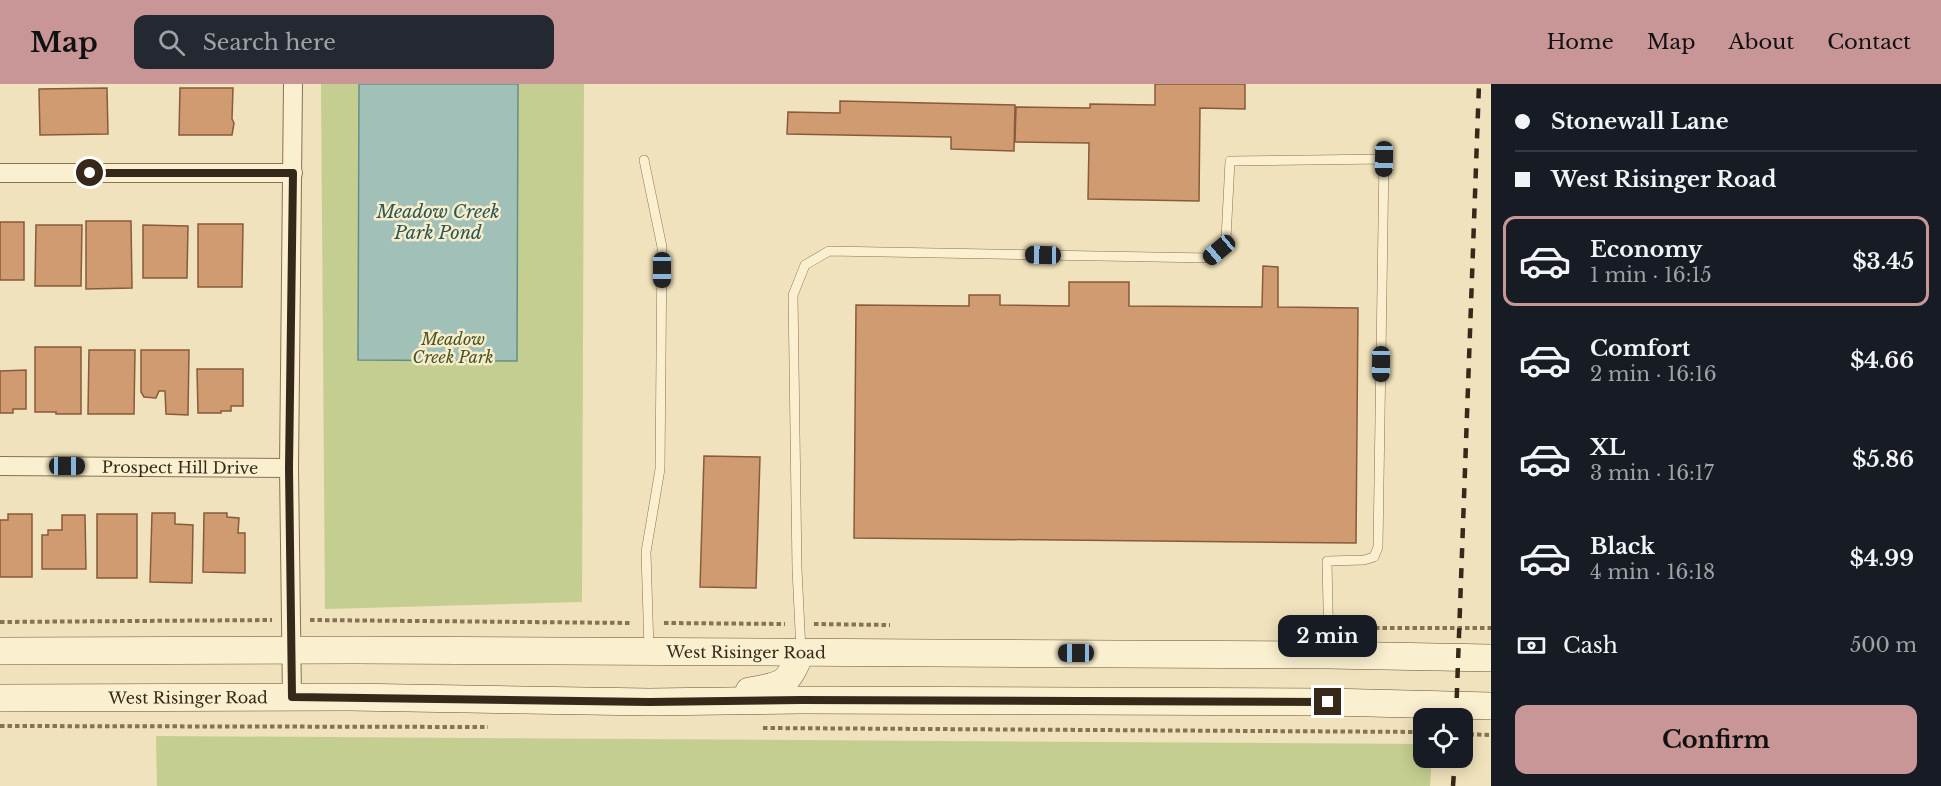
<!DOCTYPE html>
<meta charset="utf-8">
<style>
:root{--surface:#171b24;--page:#242831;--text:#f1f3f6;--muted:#9ea1a6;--line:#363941;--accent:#c99697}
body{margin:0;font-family:"Libre Baskerville",serif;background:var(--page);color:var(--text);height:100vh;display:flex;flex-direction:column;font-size:22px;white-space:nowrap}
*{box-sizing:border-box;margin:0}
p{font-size:20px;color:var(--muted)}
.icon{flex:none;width:33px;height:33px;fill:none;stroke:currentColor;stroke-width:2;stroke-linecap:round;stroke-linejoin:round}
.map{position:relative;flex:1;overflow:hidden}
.panel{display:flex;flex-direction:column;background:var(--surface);width:450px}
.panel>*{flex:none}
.banner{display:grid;align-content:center;height:132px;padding:0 24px;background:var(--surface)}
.controls{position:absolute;left:1413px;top:624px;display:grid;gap:12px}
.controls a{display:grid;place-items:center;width:60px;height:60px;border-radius:12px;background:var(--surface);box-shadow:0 3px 15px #0003;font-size:30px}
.end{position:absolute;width:27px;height:27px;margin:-14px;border:8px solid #36291a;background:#fff;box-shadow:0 0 0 3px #fff}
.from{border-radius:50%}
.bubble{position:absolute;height:42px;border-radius:12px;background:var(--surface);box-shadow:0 3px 15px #0003;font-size:20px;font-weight:700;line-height:42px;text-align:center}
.car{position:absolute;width:18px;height:36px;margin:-18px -9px;border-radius:8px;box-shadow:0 0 4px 2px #0007;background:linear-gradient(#222 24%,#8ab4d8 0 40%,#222 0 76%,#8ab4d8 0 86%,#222 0)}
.banner b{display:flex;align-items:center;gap:21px;height:57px;font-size:22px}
.banner b+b{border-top:2px solid var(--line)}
.banner i{width:15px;height:15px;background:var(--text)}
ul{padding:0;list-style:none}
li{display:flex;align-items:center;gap:18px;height:90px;margin:0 12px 9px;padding:0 12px;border:3px solid transparent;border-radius:12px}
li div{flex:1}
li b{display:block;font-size:22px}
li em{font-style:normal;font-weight:700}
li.on{border-color:var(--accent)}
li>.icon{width:54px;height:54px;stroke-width:1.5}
.pay{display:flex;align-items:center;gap:15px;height:66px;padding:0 24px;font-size:22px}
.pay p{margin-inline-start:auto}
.primary-button{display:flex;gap:12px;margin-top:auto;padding:12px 24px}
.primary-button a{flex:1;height:69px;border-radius:12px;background:var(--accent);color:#111;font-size:24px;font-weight:700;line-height:69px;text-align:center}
header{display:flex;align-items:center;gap:36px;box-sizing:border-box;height:84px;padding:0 30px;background:var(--accent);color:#111}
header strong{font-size:28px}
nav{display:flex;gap:33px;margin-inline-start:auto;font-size:21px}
.search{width:420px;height:54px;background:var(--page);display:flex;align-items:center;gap:15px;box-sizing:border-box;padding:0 21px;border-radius:12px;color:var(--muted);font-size:22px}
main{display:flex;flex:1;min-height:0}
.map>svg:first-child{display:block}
</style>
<header>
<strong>Map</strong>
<div class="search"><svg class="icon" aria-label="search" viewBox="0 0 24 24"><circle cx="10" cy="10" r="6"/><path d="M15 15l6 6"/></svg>Search here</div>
<nav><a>Home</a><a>Map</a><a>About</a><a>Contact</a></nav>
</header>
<main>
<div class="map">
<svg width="1491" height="702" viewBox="0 0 1491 702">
<rect width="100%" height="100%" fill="#f0e2bc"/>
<path fill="#c4ce90" d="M321 0H584L582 518 325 525Z
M156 652 1423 660 1424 674H1432L1430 702H157Z"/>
<path fill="#a0c0b8" stroke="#678e86" stroke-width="1.5" d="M359 0H518L517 277 358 276Z"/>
<path fill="#d09b70" stroke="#885b3a" stroke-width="1.5" d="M1155 0H1245V25L1200 24 1199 117 1088 115 1089 59 1015 58 1016 23 1090 24V20L1155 21Z
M107 4 108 50 40 51 39 5Z
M180 4H233L232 35 234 39 232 51H179Z
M840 17 1015 21 1014 67 951 65V53L787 50 788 28 840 29Z
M86 137H131L132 204 86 205Z
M0 138H24V196H0Z
M198 140H243L242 203H198Z
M36 141H82L81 202H35Z
M143 141 188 142 187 194H143Z
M1263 182 1278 183V223L1358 224 1356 459 854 454 856 221 969 222V211H1000V221L1069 222V198H1129V222L1262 223Z
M35 263H81V330H56V328H35Z
M89 266H135L134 330H88Z
M141 266H189L188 331 166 330 165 307H159L156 314 144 313 141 308Z
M197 285H243V322H231V327H221V329H198Z
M26 286V325H13V329H0V287Z
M704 372 760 373 756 504 700 503Z
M152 429H175V440L193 441 192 499 150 498Z
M204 429H227V433L239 434 238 449H245V489L203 488Z
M8 430H32V493H0V436H8Z
M97 430H137V494H97Z
M62 431H85L86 485H42V451H48V446H62Z"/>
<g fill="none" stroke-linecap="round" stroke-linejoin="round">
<g stroke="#887255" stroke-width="10">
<path id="lane" d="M644 76 662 163 660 385 646 468 649 566
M801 567 797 485 793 211 805 181 829 167 1209 174 1219 166 1226 155 1230 77 1384 75 1378 463 1374 473 1364 476 1327 477 1329 568"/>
</g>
<g stroke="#887255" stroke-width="20">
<g id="street">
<path d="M0 89H293"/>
<path id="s1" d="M0 382 289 384"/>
<path d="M292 613 289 384 293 0"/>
</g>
</g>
<g stroke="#695238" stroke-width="28">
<g id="secondary">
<path id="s2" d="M0 567 356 566 1329 571 1491 574"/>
<path d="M749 607C784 601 787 602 801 568"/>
<path id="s3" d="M0 614 349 613 649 618 801 616 1328 618 1491 622"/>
</g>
</g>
<path stroke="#887255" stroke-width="4" stroke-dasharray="4.5 3" stroke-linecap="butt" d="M310 536 632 539
M0 538 272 536
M664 539 785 540
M814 540 890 541
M1345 544H1491
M0 642 488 643
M763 644 1424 648
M1462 650 1491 651"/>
<use href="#lane" stroke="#faefcf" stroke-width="9"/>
<use href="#street" stroke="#faefcf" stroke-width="18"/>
<use href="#secondary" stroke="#faefcf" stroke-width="27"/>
<path stroke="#36291a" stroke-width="4.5" stroke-dasharray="10 10" stroke-linecap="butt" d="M1456 634 1479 0
M1453 702 1455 674"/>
</g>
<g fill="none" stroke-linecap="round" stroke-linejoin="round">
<path stroke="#36291a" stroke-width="8" d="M90 89H293L289 384 292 613 649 618 801 616 1328 618"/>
</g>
<g text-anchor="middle" stroke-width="5" stroke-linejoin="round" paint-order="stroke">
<g font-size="16" font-style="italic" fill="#455420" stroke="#f7eccc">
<text x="453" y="261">Meadow<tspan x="453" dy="18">Creek Park</tspan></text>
</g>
<g font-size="16" fill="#36291a" stroke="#f7eccc">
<text dy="6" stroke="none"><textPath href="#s1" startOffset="180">Prospect Hill Drive</textPath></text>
<text dy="6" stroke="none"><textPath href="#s2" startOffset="746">West Risinger Road</textPath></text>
<text dy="6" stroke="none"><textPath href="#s3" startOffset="188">West Risinger Road</textPath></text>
</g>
<g font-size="18" font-style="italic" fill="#295755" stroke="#f7eccc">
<text x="438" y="134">Meadow Creek<tspan x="438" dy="21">Park Pond</tspan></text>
</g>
</g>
</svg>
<div class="controls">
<a><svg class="icon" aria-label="locate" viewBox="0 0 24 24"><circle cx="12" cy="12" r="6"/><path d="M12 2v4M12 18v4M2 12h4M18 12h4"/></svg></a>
</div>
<i class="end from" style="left:90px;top:89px"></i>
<i class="end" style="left:1328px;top:618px"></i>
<div class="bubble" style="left:1278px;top:531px;width:99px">2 min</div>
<i class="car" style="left:1384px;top:75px;rotate:181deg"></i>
<i class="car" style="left:1219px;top:166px;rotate:230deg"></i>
<i class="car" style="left:1043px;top:171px;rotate:271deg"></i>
<i class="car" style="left:662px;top:186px;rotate:180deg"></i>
<i class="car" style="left:1381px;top:280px;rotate:181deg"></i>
<i class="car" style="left:67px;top:382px;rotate:90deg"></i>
<i class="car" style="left:1076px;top:569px;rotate:270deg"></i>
</div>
<section class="panel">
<div class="banner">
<b><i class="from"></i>Stonewall Lane</b>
<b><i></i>West Risinger Road</b>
</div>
<ul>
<li class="on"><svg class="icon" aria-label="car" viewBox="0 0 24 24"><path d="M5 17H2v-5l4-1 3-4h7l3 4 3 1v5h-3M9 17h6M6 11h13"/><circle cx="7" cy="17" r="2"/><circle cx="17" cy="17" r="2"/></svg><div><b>Economy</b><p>1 min · 16:15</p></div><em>$3.45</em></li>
<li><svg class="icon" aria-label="car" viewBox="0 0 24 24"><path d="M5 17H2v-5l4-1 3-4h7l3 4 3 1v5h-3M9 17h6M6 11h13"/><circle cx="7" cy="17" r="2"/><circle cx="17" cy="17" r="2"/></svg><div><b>Comfort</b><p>2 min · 16:16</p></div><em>$4.66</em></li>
<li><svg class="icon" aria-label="car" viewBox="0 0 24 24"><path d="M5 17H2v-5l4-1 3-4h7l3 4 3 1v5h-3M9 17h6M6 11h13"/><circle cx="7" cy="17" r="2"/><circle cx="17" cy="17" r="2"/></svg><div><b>XL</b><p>3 min · 16:17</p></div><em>$5.86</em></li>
<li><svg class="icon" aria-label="car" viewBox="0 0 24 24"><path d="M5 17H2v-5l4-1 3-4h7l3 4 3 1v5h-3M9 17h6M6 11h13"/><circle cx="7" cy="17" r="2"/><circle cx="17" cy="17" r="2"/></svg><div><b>Black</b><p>4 min · 16:18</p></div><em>$4.99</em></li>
</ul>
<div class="pay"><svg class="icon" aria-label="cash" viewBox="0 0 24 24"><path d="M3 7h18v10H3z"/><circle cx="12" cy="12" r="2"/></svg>Cash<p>500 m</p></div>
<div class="primary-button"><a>Confirm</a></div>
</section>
</main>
